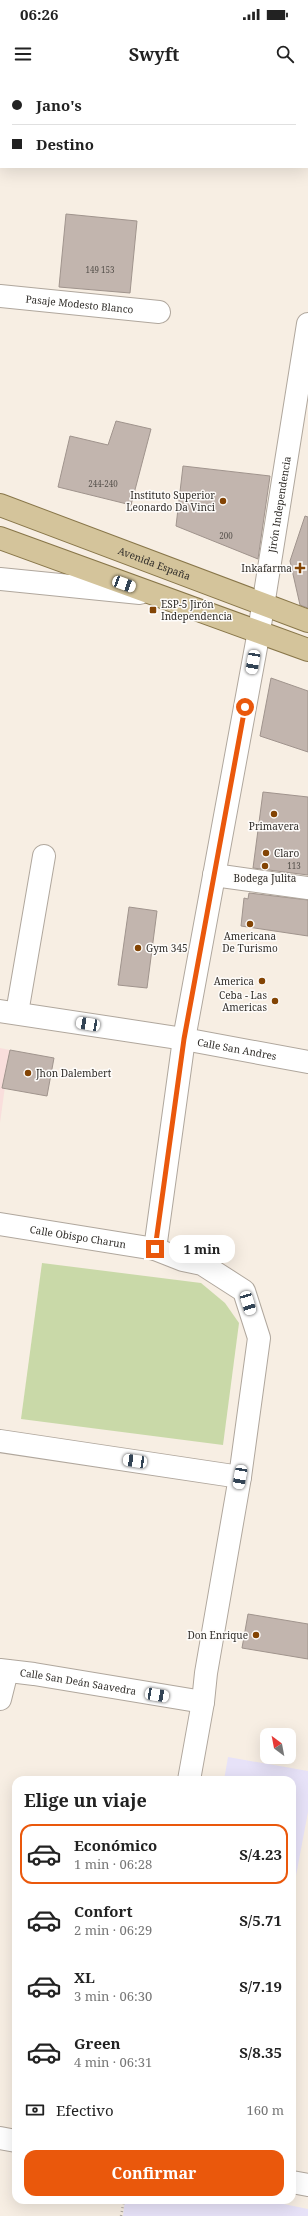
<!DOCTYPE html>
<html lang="es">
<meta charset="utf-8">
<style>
:root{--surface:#fff;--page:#f6f6f6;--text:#222;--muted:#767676;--line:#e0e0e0;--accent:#ea580c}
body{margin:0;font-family:"Noto Serif",serif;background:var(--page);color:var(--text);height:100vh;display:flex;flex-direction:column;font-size:15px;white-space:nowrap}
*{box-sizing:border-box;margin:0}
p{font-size:13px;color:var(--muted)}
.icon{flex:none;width:22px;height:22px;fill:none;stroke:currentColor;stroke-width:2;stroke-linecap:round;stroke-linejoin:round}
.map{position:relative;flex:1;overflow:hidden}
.sheet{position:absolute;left:12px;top:1696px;width:284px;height:428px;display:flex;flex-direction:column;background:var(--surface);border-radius:12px;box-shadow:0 4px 16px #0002}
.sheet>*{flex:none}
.guide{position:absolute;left:0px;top:0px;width:308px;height:88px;box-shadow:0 4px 16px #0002;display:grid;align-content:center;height:88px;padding:0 12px;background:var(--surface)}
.needle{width:26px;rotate:328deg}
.tools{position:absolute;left:260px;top:1648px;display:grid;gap:8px}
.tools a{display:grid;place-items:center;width:36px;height:36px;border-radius:8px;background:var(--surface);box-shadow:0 4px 16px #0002;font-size:20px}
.end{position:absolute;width:18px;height:18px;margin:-9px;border:5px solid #ea580c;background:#fff;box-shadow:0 0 0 2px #fff}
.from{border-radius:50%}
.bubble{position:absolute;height:28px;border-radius:12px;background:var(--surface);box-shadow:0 4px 16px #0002;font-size:13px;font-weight:700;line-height:28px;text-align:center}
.car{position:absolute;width:12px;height:24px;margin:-12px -6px;border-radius:5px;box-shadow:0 0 3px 1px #0007;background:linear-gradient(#fff 24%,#345 0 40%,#fff 0 76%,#345 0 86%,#fff 0)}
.guide b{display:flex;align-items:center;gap:14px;height:38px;font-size:15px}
.guide b+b{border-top:1px solid var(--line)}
.guide i{width:10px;height:10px;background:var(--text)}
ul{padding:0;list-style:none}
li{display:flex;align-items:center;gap:12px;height:60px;margin:0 8px 6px;padding:0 4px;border:2px solid transparent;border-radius:12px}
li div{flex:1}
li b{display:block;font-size:15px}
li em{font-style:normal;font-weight:700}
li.selected{border-color:var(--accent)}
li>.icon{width:36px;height:36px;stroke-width:1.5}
h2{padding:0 12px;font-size:18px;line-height:48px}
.pay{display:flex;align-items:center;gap:10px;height:44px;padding:0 12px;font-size:15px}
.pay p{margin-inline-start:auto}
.cta{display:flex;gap:8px;margin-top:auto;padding:8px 12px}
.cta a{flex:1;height:46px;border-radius:12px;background:var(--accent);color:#fff;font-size:16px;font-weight:700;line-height:46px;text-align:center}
.status{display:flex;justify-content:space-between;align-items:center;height:28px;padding:0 20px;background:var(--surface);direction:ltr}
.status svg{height:11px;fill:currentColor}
header{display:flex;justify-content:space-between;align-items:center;height:52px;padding:0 12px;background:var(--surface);font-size:18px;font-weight:700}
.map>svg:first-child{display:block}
</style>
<div class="status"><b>06:26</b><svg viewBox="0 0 49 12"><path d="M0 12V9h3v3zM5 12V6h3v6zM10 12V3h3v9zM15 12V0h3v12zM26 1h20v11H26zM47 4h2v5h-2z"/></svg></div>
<header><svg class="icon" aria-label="menu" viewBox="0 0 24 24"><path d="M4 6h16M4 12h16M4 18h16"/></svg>Swyft<svg class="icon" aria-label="search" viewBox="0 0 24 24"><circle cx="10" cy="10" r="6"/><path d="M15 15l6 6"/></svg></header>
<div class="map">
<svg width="308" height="2136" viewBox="0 0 308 2136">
<rect width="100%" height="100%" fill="#f7eee3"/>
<path fill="#f9dedc" d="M0 968 10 970 0 1043Z"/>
<path fill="#e7e2f8" d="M191 0H308V15L307 1Z
M228 1677 308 1691V1732L292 1817V1700H224Z
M125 2120H264L308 2129V2136H123Z"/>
<path fill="#c9d9a8" d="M42 1183 201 1203 225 1223 239 1243 223 1365 21 1339Z"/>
<path fill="#c2b5ae" stroke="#a0948d" d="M66 134 137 141 130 213 59 207Z
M116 341 151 349 131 425 58 407 70 356 108 365Z
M183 386 270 396 258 479 176 446Z
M305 436 308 437V528L300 525 290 481Z
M271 598 308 611V672L260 656Z
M263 712 308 717V795L253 788Z
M249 813 308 820V856L241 846 244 818 248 819Z
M129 827 157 831 147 908 118 905Z
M10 970 54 978 47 1016 2 1008Z
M248 1534 308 1544V1579L242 1568Z"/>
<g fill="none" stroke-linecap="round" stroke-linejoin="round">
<g stroke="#b0a79d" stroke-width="24">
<g id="minor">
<path d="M100 0 105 1"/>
<path d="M307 40H308"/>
<path id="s1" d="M0 216 159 232"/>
<path d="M214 795 308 808"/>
<path id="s2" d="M0 931 184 959 308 982"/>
<path d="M17 933 44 776"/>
<path id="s3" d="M0 1144 155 1169 183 1180 202 1184 244 1211 259 1258 240 1397 206 1593 203 1622 189 1700"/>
<path id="s4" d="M155 1169 184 959 259 551 308 244"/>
<path d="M0 1361 240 1397"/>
<path id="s5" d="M0 1590 34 1594 203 1622"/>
<path d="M0 1619 7 1591"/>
<path d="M0 2058 16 2061"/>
<path d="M292 2102 308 2105"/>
</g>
</g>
<g stroke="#b0a79d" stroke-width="24">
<path id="tertiary" d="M0 499 140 513"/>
</g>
<g stroke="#887649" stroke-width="24">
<g id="primary">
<path id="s6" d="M0 425 308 541"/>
<path d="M0 458 308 570"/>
</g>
</g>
<path stroke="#ada79e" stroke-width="2.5" stroke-dasharray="1 3" stroke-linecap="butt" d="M121 2136 124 2120"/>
<use href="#minor" stroke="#fff" stroke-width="22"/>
<use href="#tertiary" stroke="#fff" stroke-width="22"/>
<use href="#primary" stroke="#d4c49b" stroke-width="22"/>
</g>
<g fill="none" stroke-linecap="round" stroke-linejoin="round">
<path stroke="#ea580c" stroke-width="5" d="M155 1169 184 959 245 627"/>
</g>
<g fill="#834404" stroke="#fefcfa" stroke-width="1.5">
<circle cx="223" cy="421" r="4"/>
<path d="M298 482h4v4h4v4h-4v4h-4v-4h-4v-4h4z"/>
<rect x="149" y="526" width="8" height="8" rx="2"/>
<circle cx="274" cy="734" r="4"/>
<circle cx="266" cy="773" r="4"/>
<circle cx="265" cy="786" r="4"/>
<circle cx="250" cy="844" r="4"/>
<circle cx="138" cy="868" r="4"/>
<circle cx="262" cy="901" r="4"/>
<circle cx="275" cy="921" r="4"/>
<circle cx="28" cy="993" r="4"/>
<circle cx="256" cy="1555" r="4"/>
</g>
<g text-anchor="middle" stroke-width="3" stroke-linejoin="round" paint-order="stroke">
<g font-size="8" fill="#55504b">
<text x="100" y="193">149 153</text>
<text x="103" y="407">244-240</text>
<text x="226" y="459">200</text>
<text x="294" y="789">113</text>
</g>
<g font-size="10" fill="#312e2a" stroke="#fefcfa">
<text dy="4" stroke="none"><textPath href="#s1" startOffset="80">Pasaje Modesto Blanco</textPath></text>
<text dy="4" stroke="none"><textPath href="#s4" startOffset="755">Jirón Independencia</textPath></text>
<text dy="4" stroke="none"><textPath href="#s6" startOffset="165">Avenida España</textPath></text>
<text dy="4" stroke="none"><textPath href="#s2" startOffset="240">Calle San Andres</textPath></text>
<text dy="4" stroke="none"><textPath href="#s3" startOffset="79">Calle Obispo Charun</textPath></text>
<text dy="4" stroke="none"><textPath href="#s5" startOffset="79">Calle San Deán Saavedra</textPath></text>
</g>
<g font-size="10" fill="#312e2a" stroke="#fefcfa" text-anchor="end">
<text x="215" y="419">Instituto Superior<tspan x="215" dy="12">Leonardo Da Vinci</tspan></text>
<text x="292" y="492">Inkafarma</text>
<text x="161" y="528" text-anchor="start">ESP-5 Jirón<tspan x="161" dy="12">Independencia</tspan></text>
<text x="274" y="750" text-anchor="middle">Primavera</text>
<text x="274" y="777" text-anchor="start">Claro</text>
<text x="265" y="802" text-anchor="middle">Bodega Julita</text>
<text x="250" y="860" text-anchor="middle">Americana<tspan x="250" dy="12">De Turismo</tspan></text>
<text x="146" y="872" text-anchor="start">Gym 345</text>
<text x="254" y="905">America</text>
<text x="267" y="919">Ceba - Las<tspan x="267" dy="12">Americas</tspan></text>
<text x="36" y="997" text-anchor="start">Jhon Dalembert</text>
<text x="248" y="1559">Don Enrique</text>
</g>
</g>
</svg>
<div class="tools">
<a><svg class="needle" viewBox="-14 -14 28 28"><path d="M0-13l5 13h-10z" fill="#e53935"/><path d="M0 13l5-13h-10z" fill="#767676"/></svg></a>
</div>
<i class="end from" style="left:245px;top:627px"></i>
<i class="end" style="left:155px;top:1169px"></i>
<div class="bubble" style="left:169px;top:1155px;width:66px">1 min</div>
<i class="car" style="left:124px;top:504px;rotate:110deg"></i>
<i class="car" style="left:253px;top:582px;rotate:190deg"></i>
<i class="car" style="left:88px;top:944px;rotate:279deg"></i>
<i class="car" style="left:248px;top:1223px;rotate:163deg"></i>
<i class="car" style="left:135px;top:1381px;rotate:278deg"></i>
<i class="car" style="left:240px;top:1397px;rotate:190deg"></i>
<i class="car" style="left:157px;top:1615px;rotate:100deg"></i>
<div class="guide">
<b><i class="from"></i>Jano's</b>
<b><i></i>Destino</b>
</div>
<section class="sheet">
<h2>Elige un viaje</h2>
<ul>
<li class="selected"><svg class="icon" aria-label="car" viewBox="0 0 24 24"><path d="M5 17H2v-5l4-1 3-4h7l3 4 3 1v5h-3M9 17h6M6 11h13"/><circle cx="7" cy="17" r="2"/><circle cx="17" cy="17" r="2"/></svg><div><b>Económico</b><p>1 min · 06:28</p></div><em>S/4.23</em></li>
<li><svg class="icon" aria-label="car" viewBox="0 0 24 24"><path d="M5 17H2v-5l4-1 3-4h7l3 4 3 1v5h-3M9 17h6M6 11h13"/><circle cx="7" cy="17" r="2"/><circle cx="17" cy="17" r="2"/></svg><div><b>Confort</b><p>2 min · 06:29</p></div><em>S/5.71</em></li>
<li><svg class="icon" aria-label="car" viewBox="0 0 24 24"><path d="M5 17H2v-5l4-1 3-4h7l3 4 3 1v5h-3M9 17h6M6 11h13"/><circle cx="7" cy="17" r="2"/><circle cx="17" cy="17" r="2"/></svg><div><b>XL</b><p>3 min · 06:30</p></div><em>S/7.19</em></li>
<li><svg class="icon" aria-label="car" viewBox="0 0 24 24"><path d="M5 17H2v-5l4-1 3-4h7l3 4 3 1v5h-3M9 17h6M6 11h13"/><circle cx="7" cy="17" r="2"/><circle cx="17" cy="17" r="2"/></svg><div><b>Green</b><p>4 min · 06:31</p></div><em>S/8.35</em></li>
</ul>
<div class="pay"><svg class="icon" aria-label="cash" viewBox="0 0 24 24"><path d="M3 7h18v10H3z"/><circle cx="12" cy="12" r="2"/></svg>Efectivo<p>160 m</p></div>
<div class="cta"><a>Confirmar</a></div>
</section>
</div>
